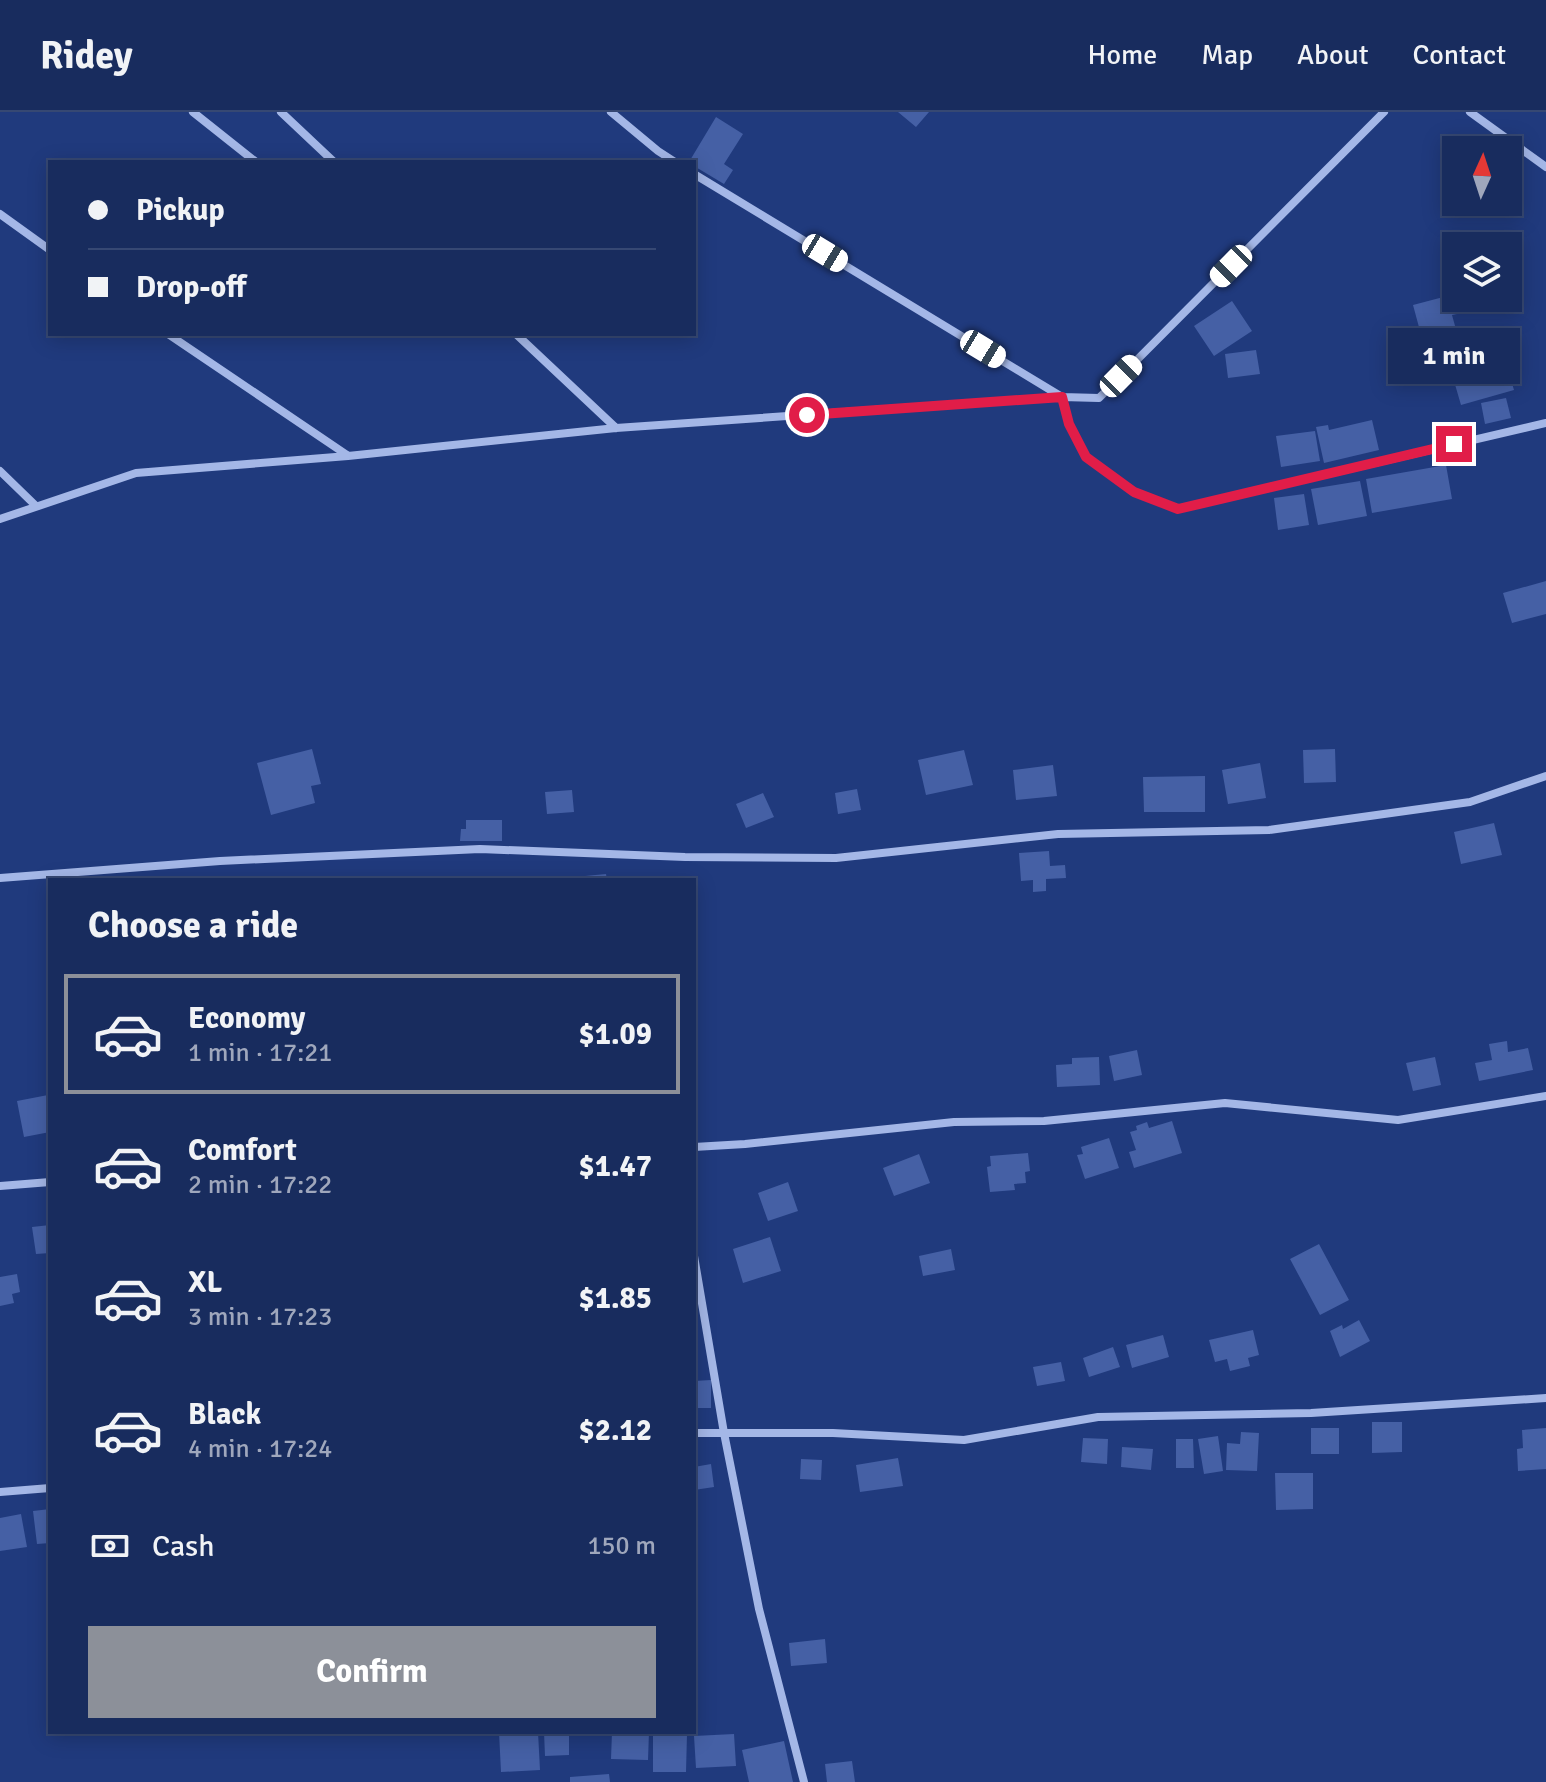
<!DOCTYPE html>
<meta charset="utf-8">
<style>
:root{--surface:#182c5e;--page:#253867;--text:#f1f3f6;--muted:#9fa7bc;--line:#364873;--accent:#8c9099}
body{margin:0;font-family:Signika,sans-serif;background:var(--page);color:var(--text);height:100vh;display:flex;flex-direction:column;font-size:30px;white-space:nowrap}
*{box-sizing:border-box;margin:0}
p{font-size:26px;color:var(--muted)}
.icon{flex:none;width:44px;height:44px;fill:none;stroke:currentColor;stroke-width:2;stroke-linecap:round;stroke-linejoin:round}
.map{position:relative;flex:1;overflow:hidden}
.side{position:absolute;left:48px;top:766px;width:648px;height:856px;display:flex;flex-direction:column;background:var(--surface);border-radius:0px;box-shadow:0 4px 20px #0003,0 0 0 2px var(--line)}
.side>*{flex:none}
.banner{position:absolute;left:48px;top:48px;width:648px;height:176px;border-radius:0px;box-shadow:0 4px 20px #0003,0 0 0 2px var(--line);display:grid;align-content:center;height:176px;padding:0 40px;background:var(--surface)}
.needle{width:52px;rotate:3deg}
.tools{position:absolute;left:1442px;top:24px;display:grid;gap:16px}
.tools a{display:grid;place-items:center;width:80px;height:80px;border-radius:0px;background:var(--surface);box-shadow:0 4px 20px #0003,0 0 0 2px var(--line);font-size:40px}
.end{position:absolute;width:36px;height:36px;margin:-18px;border:10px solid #e11d48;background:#fff;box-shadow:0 0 0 4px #fff}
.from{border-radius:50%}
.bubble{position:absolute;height:56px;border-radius:0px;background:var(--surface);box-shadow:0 4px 20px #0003,0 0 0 2px var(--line);font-size:26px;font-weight:700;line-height:56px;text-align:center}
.car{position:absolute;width:24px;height:48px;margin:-24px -12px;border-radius:10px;box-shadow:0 0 6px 2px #0007;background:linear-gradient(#fff 24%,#345 0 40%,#fff 0 76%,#345 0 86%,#fff 0)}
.banner b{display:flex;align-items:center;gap:28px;height:76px;font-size:30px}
.banner b+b{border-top:2px solid var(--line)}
.banner i{width:20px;height:20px;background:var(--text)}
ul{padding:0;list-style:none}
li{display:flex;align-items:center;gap:24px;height:120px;margin:0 16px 12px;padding:0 24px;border:4px solid transparent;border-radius:0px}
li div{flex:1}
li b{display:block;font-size:30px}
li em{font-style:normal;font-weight:700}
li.active{border-color:var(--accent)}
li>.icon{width:72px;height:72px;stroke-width:1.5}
h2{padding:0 40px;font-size:36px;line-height:96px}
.pay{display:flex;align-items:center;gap:20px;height:88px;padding:0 40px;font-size:30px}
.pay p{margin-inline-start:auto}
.cta{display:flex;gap:16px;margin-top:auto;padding:16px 40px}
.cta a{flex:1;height:92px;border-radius:0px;background:var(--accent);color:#fff;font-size:32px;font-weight:700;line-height:92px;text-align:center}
header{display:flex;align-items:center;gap:48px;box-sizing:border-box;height:112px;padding:0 40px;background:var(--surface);border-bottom:2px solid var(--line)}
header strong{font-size:38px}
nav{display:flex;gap:44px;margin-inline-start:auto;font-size:28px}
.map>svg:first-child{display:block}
</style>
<header>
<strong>Ridey</strong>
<nav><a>Home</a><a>Map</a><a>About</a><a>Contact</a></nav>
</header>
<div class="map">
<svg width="1546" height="1670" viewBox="0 0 1546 1670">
<rect width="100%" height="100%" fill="#203a7d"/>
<path fill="#4560a5" d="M898 0H929L916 15Z
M716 5 743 22 724 52 733 58 724 72 694 54V50H689Z
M1451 183 1457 202 1452 203 1457 221 1423 230 1413 193Z
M1232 189 1252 219 1214 244 1194 214Z
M1256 238 1260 262 1228 266 1225 242Z
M1489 244 1494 258 1507 255 1514 278 1461 293 1454 269 1473 263 1470 250Z
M1506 286 1511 306 1485 312 1481 291Z
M1372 308 1379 338 1324 351 1316 315 1328 313 1329 318Z
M1315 319 1320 349 1281 355 1276 324Z
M1446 353 1452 387 1372 401 1366 367Z
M1360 369 1367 404 1318 413 1311 377Z
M1304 382 1309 413 1278 418 1274 386Z
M1546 469V502L1512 511 1503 481Z
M312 637 321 672 311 674 315 691 271 703 257 651Z
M1335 637 1336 670 1304 671 1303 638Z
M964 638 973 673 926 683 918 648Z
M1260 651 1266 686 1228 692 1222 658Z
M1053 653 1057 684 1016 688 1013 658Z
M1205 664V700H1144L1143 665Z
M857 677 861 698 838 702 835 681Z
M572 678 574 700 547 702 545 680Z
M763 681 774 705 746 716 736 692Z
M466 708H502V729H460L461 717H466Z
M1494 711 1502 743 1461 752 1454 720Z
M1049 739 1050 754 1065 753 1066 766 1046 767V779L1033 780V768L1021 769 1019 741Z
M606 762 607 768H585V764Z
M1507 929 1508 940 1528 936 1533 958 1479 969 1475 951 1492 948 1489 932Z
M1137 938 1142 963 1114 969 1109 944Z
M1099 945 1100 973 1057 975 1056 953 1072 952V946Z
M1435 945 1441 973 1413 979 1406 951Z
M48 983 50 1020 24 1025 17 989Z
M1172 1009 1182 1041 1134 1056 1129 1040 1136 1038 1130 1020 1137 1018 1136 1014 1147 1010 1149 1016Z
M1109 1026 1119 1056 1085 1067 1077 1043 1083 1042 1081 1035Z
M1028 1041 1030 1059 1025 1060 1026 1071 1014 1072 1015 1078 990 1080 987 1055 991 1054 990 1044Z
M919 1042 930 1071 894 1084 883 1056Z
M788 1070 798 1099 768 1109 758 1081Z
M50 1113V1141L36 1142 32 1115Z
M770 1125 781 1159 743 1171 733 1137Z
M1319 1132 1349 1188 1320 1203 1290 1147Z
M951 1137 955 1158 923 1164 919 1144Z
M17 1162 20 1180 12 1182 14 1191 0 1194V1165Z
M1359 1208 1370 1229 1340 1245 1330 1219 1342 1213 1343 1217Z
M1253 1218 1259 1243 1248 1246 1250 1254 1230 1259 1227 1247 1215 1250 1209 1228Z
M1163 1223 1169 1245 1132 1256 1126 1233Z
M1113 1235 1120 1255 1089 1265 1083 1246Z
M1061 1250 1065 1269 1037 1274 1033 1255Z
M711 1268V1296H694V1269Z
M1372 1310H1402V1340L1372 1341Z
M1311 1316H1339V1342H1311Z
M1546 1316V1357L1518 1359 1517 1337 1523 1336 1522 1318Z
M1241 1320 1259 1321 1257 1359 1226 1358 1227 1331 1240 1332Z
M1218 1324 1223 1359 1204 1362 1198 1327Z
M1083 1326 1108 1327 1107 1352 1081 1350Z
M1176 1327H1193L1194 1356H1176Z
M1122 1335 1153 1337 1151 1358 1121 1355Z
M898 1346 903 1374 860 1380 856 1353Z
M801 1347 822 1348 821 1368 800 1367Z
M711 1352 714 1375 694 1378V1355Z
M1275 1361H1313V1397L1276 1398Z
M50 1397V1431L37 1432 33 1399Z
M21 1402 27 1435 0 1439V1406Z
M825 1527 827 1551 791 1554 789 1531Z
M499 1620H538L540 1658 501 1660Z
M544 1620H569V1643L545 1644Z
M612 1620H649L648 1648 611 1647Z
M653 1622H687L686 1660H653Z
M734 1622 736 1654 696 1656 694 1624Z
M784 1629 793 1670H749L742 1638Z
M852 1649 855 1670H827L825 1652Z
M609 1662 610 1670H570V1665Z"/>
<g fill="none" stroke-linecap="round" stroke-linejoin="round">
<path stroke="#a4b7e7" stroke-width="8" d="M193 0 256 50
M281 0 334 50
M611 0 658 39 675 50
M1470 0 1546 55
M694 62 1062 285 1069 312 1086 345 1134 380 1178 397 1546 311
M0 102 50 138
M168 222 347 343
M516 222 616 316
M0 359 35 393
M0 407 136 361 348 344 616 316 1062 285 1099 286 1384 0
M0 766 220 749 480 737 685 745 836 746 1058 722 1269 718 1470 690 1546 664
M694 1035 745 1032 954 1010 1044 1009 1225 991 1398 1008 1546 984
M0 1074 50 1070
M694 1144 724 1321 759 1497 804 1670
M694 1321H833L964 1328 1098 1305 1311 1301 1546 1286
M0 1380 50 1376"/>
</g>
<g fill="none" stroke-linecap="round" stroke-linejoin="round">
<path stroke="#e11d48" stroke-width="10" d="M807 303 1062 285 1069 312 1086 345 1134 380 1178 397 1454 332"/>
</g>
</svg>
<div class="tools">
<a><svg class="needle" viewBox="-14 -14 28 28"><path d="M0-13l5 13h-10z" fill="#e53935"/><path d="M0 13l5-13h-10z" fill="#9fa7bc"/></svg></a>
<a><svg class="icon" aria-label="layers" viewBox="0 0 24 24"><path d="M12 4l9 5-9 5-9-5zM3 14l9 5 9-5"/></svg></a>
</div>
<i class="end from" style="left:807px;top:303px"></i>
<i class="end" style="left:1454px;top:332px"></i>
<div class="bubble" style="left:1388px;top:216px;width:132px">1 min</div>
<i class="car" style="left:825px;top:141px;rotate:121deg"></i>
<i class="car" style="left:1231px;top:154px;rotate:225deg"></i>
<i class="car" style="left:983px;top:237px;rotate:121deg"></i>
<i class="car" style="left:1121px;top:264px;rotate:45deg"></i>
<div class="banner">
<b><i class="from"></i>Pickup</b>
<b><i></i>Drop-off</b>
</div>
<section class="side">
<h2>Choose a ride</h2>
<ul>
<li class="active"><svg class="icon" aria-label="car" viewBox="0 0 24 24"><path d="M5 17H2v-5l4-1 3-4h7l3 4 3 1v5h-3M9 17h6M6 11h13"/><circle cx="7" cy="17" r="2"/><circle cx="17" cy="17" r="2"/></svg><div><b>Economy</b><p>1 min · 17:21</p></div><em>$1.09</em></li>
<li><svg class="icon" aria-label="car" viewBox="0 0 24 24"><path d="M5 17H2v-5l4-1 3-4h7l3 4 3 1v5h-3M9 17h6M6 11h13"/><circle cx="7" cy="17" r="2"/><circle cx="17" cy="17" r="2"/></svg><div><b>Comfort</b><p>2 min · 17:22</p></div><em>$1.47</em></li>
<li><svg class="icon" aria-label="car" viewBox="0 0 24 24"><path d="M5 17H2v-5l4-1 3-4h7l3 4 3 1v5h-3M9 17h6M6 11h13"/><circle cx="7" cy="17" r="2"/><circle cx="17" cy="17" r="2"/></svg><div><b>XL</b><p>3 min · 17:23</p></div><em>$1.85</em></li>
<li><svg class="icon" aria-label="car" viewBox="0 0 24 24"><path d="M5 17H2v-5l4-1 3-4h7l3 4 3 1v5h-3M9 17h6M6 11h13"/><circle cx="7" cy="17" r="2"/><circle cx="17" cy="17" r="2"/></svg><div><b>Black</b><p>4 min · 17:24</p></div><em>$2.12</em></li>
</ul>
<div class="pay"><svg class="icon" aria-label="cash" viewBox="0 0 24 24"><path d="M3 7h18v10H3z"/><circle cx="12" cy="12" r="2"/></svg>Cash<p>150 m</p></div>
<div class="cta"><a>Confirm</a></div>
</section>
</div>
